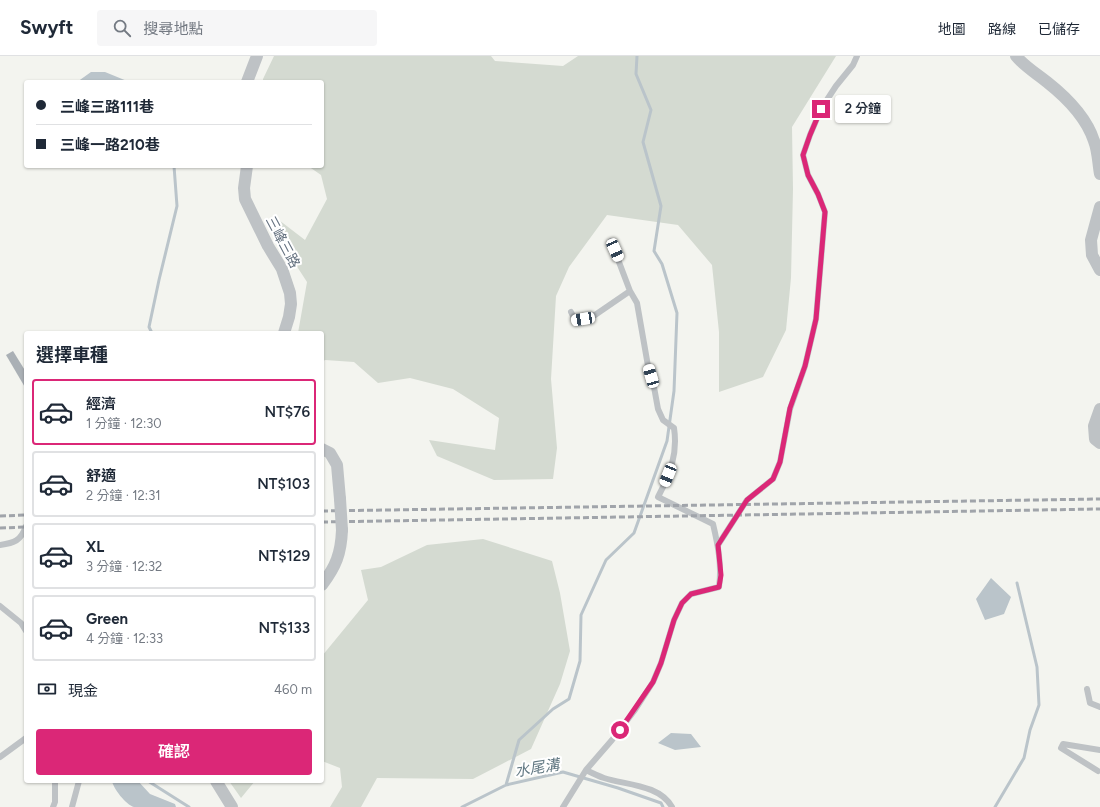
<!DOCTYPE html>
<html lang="zh-TW">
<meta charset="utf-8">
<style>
:root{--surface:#fff;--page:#f6f6f7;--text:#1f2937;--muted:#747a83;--line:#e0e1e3;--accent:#db2777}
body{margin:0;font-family:Figtree,"Noto Sans TC",sans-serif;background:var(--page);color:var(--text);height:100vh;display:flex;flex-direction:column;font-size:15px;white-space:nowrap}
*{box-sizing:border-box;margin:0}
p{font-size:13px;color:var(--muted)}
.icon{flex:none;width:22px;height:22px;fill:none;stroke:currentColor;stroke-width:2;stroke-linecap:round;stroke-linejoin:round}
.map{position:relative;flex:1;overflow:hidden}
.details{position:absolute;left:24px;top:275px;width:300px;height:452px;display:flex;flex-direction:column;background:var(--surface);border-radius:4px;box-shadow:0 1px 3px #0004}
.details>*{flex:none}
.banner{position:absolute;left:24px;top:24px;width:300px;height:88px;border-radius:4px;box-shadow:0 1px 3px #0004;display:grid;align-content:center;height:88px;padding:0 12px;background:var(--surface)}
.end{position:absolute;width:18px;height:18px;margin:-9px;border:5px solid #db2777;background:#fff;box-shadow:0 0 0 2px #fff}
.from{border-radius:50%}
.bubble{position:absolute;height:28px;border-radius:4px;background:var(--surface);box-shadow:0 1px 3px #0004;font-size:13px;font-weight:600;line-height:28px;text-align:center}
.car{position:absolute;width:12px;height:24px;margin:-12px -6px;border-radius:5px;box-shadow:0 0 3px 1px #0007;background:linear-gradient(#fff 24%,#345 0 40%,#fff 0 76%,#345 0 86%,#fff 0)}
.banner b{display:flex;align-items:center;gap:14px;height:38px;font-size:15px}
.banner b+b{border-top:1px solid var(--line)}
.banner i{width:10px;height:10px;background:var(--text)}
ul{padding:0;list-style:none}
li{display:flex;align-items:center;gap:12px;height:66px;margin:0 8px 6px;padding:0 4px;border:2px solid var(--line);border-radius:4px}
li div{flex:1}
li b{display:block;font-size:15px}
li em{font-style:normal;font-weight:600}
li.active{border-color:var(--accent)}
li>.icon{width:36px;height:36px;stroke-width:1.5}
h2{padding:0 12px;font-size:18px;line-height:48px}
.pay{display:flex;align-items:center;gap:10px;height:44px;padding:0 12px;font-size:15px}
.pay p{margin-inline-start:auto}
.primary-button{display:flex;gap:8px;margin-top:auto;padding:8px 12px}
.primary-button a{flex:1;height:46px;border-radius:4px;background:var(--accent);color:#fff;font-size:16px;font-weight:600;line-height:46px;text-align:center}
header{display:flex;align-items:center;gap:24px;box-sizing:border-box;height:56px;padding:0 20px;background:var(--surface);border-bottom:1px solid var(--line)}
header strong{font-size:19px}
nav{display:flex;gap:22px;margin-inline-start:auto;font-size:14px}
.search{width:280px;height:36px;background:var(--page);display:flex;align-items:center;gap:10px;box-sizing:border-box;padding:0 14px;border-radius:4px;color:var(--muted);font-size:15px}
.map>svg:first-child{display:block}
</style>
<header>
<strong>Swyft</strong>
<div class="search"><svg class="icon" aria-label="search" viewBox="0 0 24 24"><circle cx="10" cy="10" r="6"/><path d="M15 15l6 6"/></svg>搜尋地點</div>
<nav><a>地圖</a><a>路線</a><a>已儲存</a></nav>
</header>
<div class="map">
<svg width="1100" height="751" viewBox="0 0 1100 751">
<rect width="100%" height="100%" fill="#f3f4ef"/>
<path fill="#d4dad1" d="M274 0H491L495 5 563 10 578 0H836L792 71 793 133 791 222 786 274 763 321 719 336V276L712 209 678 169 607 159 569 211 556 240 551 323 557 392 553 423 494 424 437 400 429 384 495 394 499 362 453 333 410 322 378 327 354 306 325 304 322 306V277H298L307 226 272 172 275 161 305 184 327 143 321 119 308 110H322V26H263V23Z
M483 483 552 505 560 537 570 595 560 628 531 693 473 723 377 722 361 751H330L342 731 340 712 322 705V600L368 544 361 514 381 511 427 489Z
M229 725H255L241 742Z"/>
<path fill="#bac4ca" d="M91 16H105L127 25 126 26H77Z
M991 522 1011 541 1004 558 985 564 976 543Z
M671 677 691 678 701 691 675 694 658 687Z
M112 725H138L150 738 175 748 176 751C167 751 141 751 134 751 126 749 113 732 112 725Z"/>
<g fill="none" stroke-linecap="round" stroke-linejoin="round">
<path stroke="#bac4ca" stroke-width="3" d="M152 277 149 271 159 224 177 150 174 110
M148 725 189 751
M506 729 519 684 553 653 569 643 580 605 581 559 606 504 634 477 667 385 674 335 677 257 662 208 654 195 661 150 643 86 651 54 636 18 637 0
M462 751 506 729 563 716 618 732 661 747 663 751
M995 751 1024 702 1030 674 1039 649 1037 611 1017 527"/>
</g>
<path fill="#aab0b5" d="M13 295 26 316V333L6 299Z"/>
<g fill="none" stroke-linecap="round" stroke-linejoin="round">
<path stroke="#bec2c5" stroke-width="6" d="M571 256 575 264 595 259 630 235
M0 489C14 487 21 485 26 470
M718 489 747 444 773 423 780 406 790 353 805 310 816 263 825 156 818 138 808 119 803 99 810 79 821 53 836 30 853 9 857 0
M0 550 21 567 26 575
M1087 633 1090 647 1100 651
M0 701 26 682
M586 714C592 717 598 720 604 722 625 729 659 728 672 751
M1098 715 1061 692 1063 688 1100 694
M53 751 55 746V725
M72 751 79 725
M563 751 586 714 612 684 635 654 653 626 661 607 674 564 682 547 691 538 719 531C722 510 718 489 713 468L658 441C670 418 678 398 674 372L663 364 658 353 654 331 648 310 637 247 630 235 611 185"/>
<path stroke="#bec2c5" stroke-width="12" d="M1016 0C1025 11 1036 17 1047 26 1066 41 1086 60 1094 85 1098 95 1098 107 1100 118
M247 26 257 0
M247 110 244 132 245 143 268 190 282 213 290 237 291 248 289 261 284 277
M1100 151 1091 184 1092 199 1100 214
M1100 353 1094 370 1095 383 1100 387
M322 393 330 397 337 409 340 443
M322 529C336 510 341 498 342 474
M216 725 232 751"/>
<path stroke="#a0a4aa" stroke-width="3" stroke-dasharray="6 3" stroke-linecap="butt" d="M322 455 1100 443
M0 460 26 459
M322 466 1100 453
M0 472 26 471"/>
<path stroke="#bec2c5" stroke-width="12" d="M340 443 342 474"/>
</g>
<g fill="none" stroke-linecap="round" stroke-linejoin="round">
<path stroke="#db2777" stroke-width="5" d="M620 674 653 626 661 607 674 564 682 547 691 538 719 531 721 519 718 489 747 444 773 423 780 406 790 352 805 310 816 263 825 156 818 138 808 119 803 99 810 79 821 53"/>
</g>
<g text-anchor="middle" stroke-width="4" stroke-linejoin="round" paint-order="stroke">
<g font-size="14" fill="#64717f" stroke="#fff">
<text transform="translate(283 186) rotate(62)" y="5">三峰三路</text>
</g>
<g font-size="15" font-style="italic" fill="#647a84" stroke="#fff">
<text transform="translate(537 712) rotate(-9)" y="5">水尾溝</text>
</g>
</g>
</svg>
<i class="end from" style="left:620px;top:674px"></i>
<i class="end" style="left:821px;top:53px"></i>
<div class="bubble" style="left:835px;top:39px;width:56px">2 分鐘</div>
<i class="car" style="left:615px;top:194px;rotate:156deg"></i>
<i class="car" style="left:583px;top:263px;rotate:261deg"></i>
<i class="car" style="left:651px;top:320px;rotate:344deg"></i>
<i class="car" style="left:668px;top:419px;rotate:202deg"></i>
<div class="banner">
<b><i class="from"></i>三峰三路111巷</b>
<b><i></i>三峰一路210巷</b>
</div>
<section class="details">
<h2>選擇車種</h2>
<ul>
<li class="active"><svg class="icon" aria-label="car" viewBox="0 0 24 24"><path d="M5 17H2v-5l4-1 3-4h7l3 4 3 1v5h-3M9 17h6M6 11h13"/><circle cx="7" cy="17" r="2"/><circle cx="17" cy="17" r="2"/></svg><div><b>經濟</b><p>1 分鐘 · 12:30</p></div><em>NT$76</em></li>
<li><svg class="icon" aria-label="car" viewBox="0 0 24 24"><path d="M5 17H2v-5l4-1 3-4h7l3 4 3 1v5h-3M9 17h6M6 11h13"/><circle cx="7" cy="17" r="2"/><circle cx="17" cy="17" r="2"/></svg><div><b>舒適</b><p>2 分鐘 · 12:31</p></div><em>NT$103</em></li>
<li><svg class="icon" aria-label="car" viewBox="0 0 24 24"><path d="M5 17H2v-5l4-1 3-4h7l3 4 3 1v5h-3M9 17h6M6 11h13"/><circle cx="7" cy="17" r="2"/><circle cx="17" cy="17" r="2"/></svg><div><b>XL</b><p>3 分鐘 · 12:32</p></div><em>NT$129</em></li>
<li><svg class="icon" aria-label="car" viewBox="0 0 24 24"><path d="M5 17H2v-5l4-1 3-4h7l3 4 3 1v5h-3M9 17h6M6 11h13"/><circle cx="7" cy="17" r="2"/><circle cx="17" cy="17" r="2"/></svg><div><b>Green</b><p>4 分鐘 · 12:33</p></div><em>NT$133</em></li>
</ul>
<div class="pay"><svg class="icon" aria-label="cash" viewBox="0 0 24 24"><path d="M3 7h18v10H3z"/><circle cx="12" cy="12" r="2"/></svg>現金<p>460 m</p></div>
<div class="primary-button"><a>確認</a></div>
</section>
</div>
